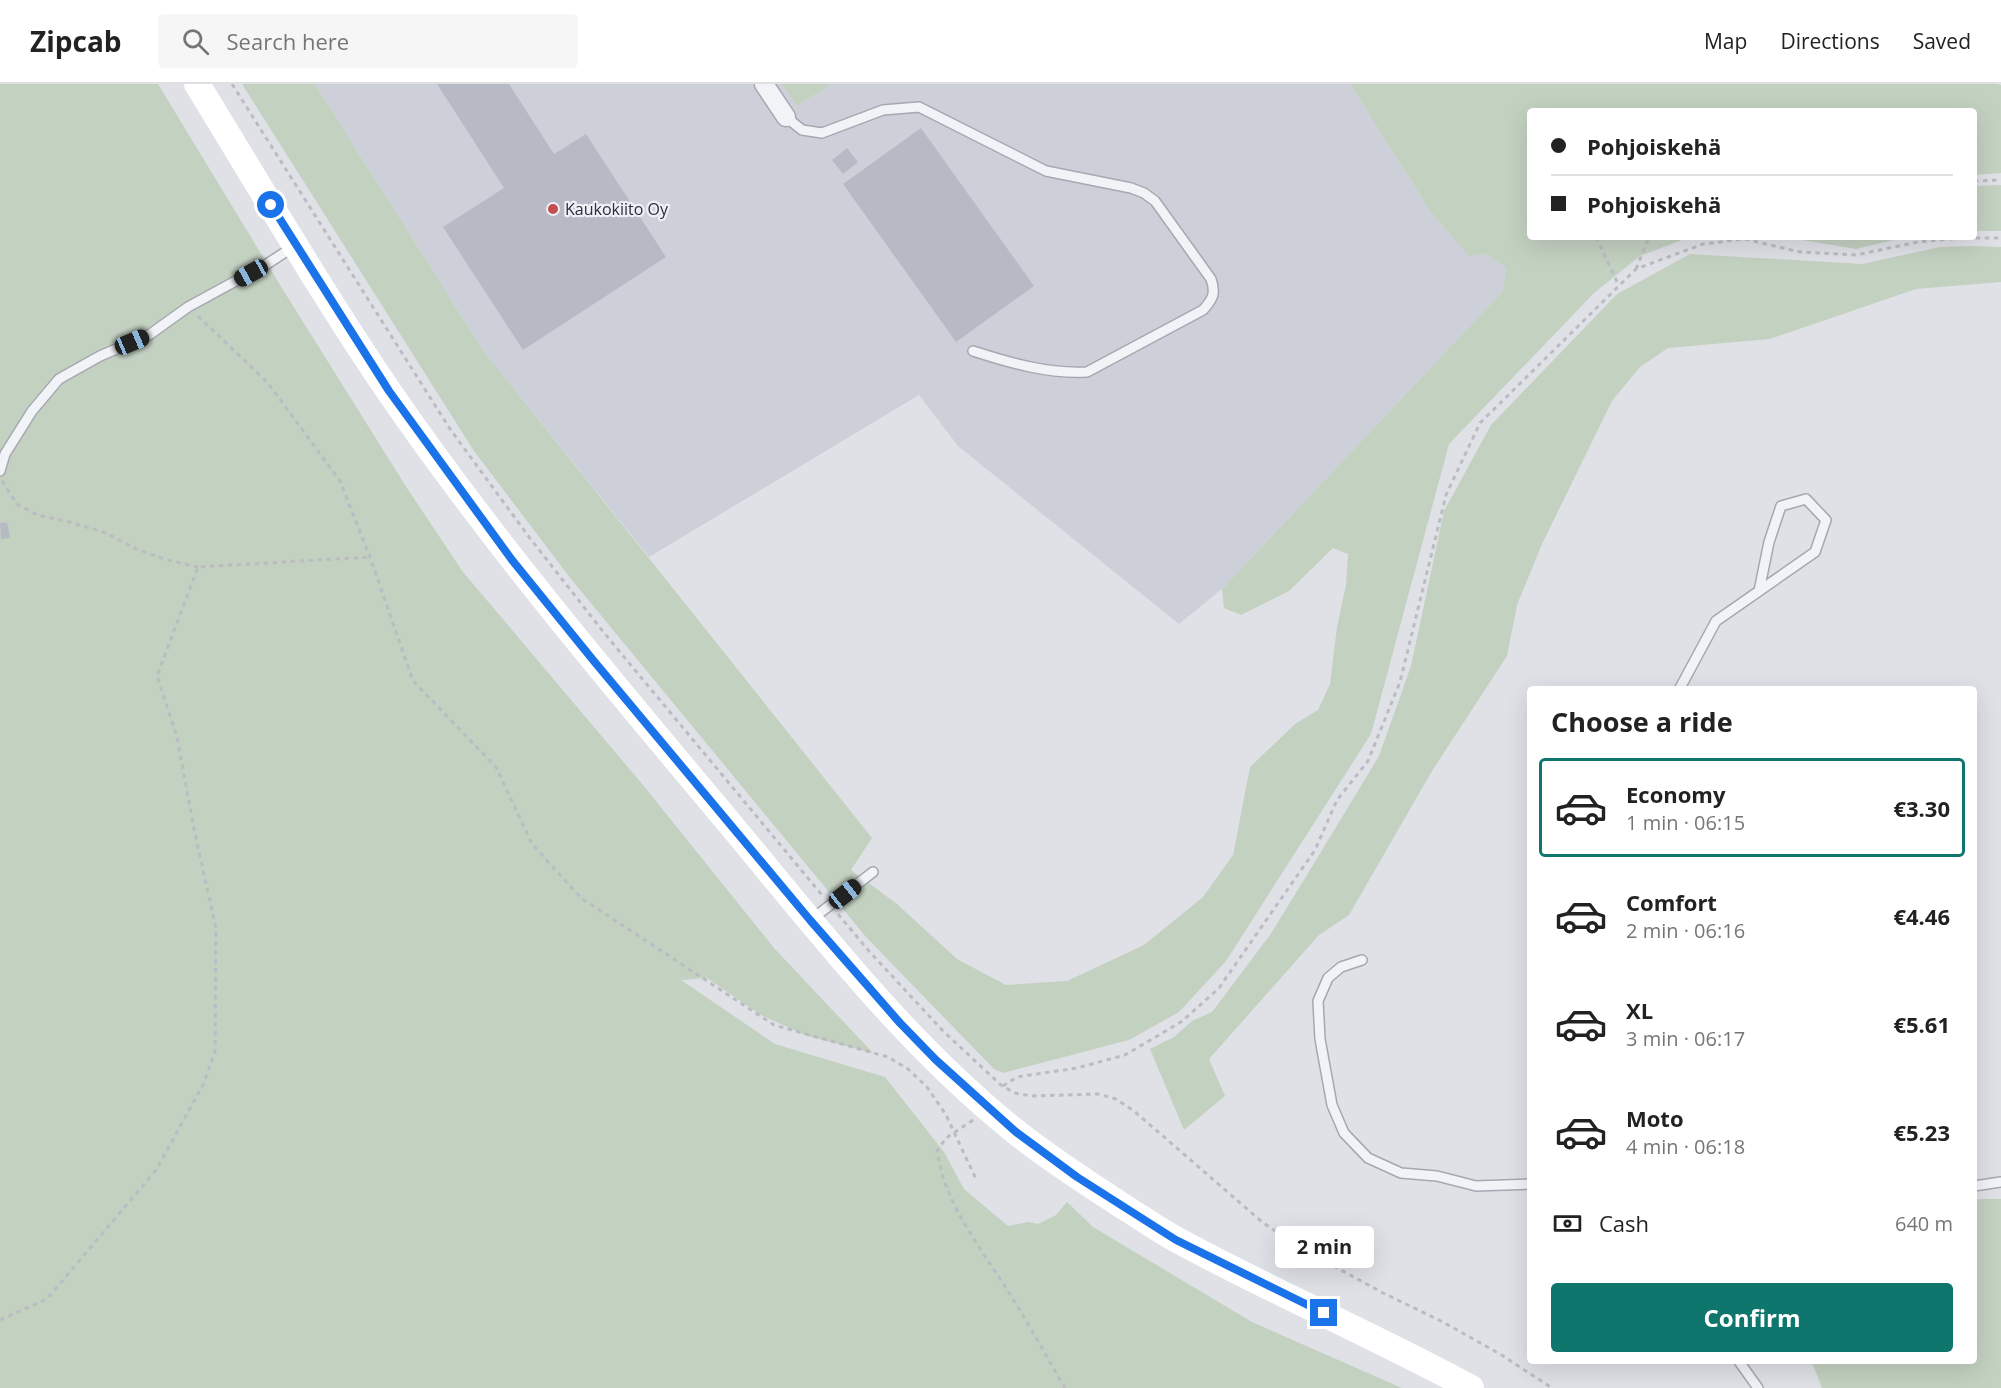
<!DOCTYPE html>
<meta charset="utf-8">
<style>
:root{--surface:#fff;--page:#f6f6f6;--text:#222;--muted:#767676;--line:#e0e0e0;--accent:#0f766e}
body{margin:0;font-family:"Open Sans",sans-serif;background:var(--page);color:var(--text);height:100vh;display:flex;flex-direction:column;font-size:22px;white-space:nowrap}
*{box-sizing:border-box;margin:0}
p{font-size:20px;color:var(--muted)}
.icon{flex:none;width:33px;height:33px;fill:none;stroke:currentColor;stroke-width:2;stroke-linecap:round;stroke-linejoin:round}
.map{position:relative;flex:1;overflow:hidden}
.drawer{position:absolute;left:1527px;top:602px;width:450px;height:678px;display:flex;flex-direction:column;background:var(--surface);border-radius:6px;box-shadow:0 6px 24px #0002}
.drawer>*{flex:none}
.top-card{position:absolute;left:1527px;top:24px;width:450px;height:132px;border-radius:6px;box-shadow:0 6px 24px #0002;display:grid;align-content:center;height:132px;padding:0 24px;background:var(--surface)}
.end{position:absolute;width:27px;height:27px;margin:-14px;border:8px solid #1a73e8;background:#fff;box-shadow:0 0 0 3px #fff}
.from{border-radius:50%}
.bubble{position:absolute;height:42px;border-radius:6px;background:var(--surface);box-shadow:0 6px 24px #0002;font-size:20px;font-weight:700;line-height:42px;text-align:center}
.car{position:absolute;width:18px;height:36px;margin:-18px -9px;border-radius:8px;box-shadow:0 0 4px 2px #0007;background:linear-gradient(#222 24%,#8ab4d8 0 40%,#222 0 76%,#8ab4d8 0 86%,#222 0)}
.top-card b{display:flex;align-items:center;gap:21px;height:57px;font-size:22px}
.top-card b+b{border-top:2px solid var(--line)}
.top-card i{width:15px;height:15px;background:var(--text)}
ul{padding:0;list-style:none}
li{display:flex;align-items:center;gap:18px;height:99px;margin:0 12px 9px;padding:0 12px;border:3px solid transparent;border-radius:6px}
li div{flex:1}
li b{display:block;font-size:22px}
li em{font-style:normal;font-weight:700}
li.on{border-color:var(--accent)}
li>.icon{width:54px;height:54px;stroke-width:1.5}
h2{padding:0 24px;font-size:27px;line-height:72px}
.pay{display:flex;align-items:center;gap:15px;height:66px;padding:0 24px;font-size:22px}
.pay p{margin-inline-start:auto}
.action{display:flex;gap:12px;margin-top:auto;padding:12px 24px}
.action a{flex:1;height:69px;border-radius:6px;background:var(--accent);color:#fff;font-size:24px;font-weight:700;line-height:69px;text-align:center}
header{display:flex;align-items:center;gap:36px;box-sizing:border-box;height:84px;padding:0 30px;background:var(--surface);border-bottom:2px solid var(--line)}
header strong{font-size:28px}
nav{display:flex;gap:33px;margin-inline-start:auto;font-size:21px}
.search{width:420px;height:54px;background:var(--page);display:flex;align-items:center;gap:15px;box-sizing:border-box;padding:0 21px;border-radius:6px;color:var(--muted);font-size:22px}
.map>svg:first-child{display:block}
</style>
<header>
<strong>Zipcab</strong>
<div class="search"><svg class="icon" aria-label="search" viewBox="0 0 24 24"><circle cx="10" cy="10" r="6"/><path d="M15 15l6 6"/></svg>Search here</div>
<nav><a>Map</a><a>Directions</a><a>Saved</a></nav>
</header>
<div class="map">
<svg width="2001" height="1304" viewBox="0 0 2001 1304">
<rect width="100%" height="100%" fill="#dfe1e7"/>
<path fill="#ced0d9" d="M315 0H781L797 22 832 0H1350L1430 127 1469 171 1486 170 1506 184 1502 208 1222 505 1179 540 958 362 919 311 649 473 483 266Z"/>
<path fill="#c3d1c1" d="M0 0H158L280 201 405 401 463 488 643 701 774 864 873 969 807 952 761 931 707 894 681 896 775 960 885 993 944 1068 964 1105 1008 1142 1028 1138 1038 1140 1056 1131 1067 1118 1093 1143 1252 1238 1402 1304H0Z
M242 0H315L483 266 872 754 851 786 897 820 957 875 1006 901 1067 897 1144 861 1203 813 1233 771 1250 683 1295 640 1318 626 1330 600 1337 543 1346 501 1348 470 1333 464 1289 507 1241 531 1224 524 1222 505 1502 208 1506 184 1486 170 1469 172 1430 127 1350 0H1996L2001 1V89L1974 91V27H1530V153H1690L1640 172 1594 209 1449 360 1371 650 1226 877 1179 928 1129 956 1003 989 994 985 866 853 571 495 474 367Z
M781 0H832L797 22Z
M2001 101V147H1974V102Z
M1784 153H1906L1856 165Z
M1971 162 2001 163V198L1916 205 1770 255 1668 264 1640 283 1612 317 1542 460 1517 521 1507 572 1432 687 1349 831 1319 851 1209 975 1225 1012 1184 1046 1150 965 1174 953 1192 937 1212 928 1270 851 1307 791 1379 672 1411 582 1444 427 1491 341 1617 210 1690 170 1862 180 1940 163Z
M1974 1115H2001V1304H1822L1814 1283 1809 1277 1974 1276Z"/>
<path fill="#b7bac4" d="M437 0H509L554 70 586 50 666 173 523 266 443 143 504 104Z
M921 44 1034 202 956 258 843 100Z
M847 64 858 78 843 90 832 76Z
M7 438 10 454 1 455 0 439Z"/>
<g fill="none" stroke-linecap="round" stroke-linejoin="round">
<g stroke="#a5a8b1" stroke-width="12">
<path id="lane" d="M786 33 802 46 822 49 883 26 919 23 1046 87 1131 104 1144 109 1155 117 1211 195C1216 209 1213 215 1203 226L1087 288C1048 290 1010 279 973 267
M0 387 5 370 32 327 59 295 100 272 149 251 188 223 267 180 293 163
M1680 604 1716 537 1815 468 1826 436 1806 415 1781 422 1769 458 1759 507
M812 835 873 788
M1362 876 1341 883 1328 894 1318 917 1320 955 1332 1021 1344 1049 1368 1074 1401 1089 1437 1092 1476 1102 1530 1100
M1974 1102 2001 1098
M1738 1276 1758 1304"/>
</g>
<g stroke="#a5a8b1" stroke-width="21">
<path id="street" d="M764 0 786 33"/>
</g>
<path stroke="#babcc2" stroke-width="3" stroke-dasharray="4.5 4.5" stroke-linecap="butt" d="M232 0 450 345 529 453 605 550 822 811
M1974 97 2001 96
M1596 153 1618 200
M1636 185 1649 153
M198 232 268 299 340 397 370 473 413 597 496 683 532 760 581 814 774 941 888 973 908 985 927 1003 946 1031 976 1095
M2 397 17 420 37 431 70 438 106 449 134 464 164 475 198 483
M838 830 868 866 943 947 1002 1002 1015 1009 1031 1012 1098 1010 1116 1015 1134 1027 1261 1137 1295 1161 1383 1209 1441 1237 1500 1270 1552 1304
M1003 1002 1017 993 1077 984 1125 971 1181 938 1219 904 1315 766 1337 716 1368 677 1400 598 1446 411 1480 339 1636 185 1703 160 1745 155 1800 168 1856 171 1918 158 1961 154H2001
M973 1036 946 1054 937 1067C945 1121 981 1164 1009 1209 1029 1240 1046 1272 1065 1304
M0 1236 47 1215 156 1086 204 999 215 967 216 844 195 750 177 653 157 592 198 483 370 473"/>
<use href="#lane" stroke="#f2f3f6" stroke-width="9"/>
<use href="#street" stroke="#f2f3f6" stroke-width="18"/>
<path stroke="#fff" stroke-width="26" d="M197 0C260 103 322 209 390 309 494 460 613 600 731 741 820 848 907 961 1016 1048 1050 1075 1087 1099 1124 1123 1142 1134 1160 1147 1179 1157 1275 1209 1375 1252 1471 1304"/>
</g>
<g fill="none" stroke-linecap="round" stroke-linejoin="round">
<path stroke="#1a73e8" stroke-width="8" d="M271 121 389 307 512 476 593 576 810 836 900 939 936 976 1016 1048 1077 1093 1176 1156 1324 1229"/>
</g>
<circle fill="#c34e4e" stroke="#eff0f5" stroke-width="2" cx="553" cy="125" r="6"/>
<g text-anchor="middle" stroke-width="4.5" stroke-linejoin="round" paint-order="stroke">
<g font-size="16" fill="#2a2e3d" stroke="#eff0f5" text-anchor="start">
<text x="565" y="131">Kaukokiito Oy</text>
</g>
</g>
</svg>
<i class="end from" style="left:271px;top:121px"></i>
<i class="end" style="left:1324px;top:1229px"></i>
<div class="bubble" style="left:1275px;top:1142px;width:99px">2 min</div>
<i class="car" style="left:251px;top:189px;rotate:241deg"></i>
<i class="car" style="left:132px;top:258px;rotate:67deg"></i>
<i class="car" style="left:845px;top:810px;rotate:52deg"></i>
<div class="top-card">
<b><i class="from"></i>Pohjoiskehä</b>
<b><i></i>Pohjoiskehä</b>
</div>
<section class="drawer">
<h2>Choose a ride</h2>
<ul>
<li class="on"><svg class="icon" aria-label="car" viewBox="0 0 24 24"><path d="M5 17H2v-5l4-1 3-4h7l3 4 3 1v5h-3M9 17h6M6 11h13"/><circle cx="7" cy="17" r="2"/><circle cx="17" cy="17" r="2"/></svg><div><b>Economy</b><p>1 min · 06:15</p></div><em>€3.30</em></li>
<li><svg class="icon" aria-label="car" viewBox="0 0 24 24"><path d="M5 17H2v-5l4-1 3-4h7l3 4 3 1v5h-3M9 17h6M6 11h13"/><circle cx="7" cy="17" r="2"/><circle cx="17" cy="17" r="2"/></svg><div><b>Comfort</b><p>2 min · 06:16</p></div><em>€4.46</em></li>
<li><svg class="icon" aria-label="car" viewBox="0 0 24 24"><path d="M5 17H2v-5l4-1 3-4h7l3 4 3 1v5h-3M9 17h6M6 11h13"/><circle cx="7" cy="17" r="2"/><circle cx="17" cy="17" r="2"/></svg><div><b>XL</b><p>3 min · 06:17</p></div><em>€5.61</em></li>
<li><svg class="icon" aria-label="car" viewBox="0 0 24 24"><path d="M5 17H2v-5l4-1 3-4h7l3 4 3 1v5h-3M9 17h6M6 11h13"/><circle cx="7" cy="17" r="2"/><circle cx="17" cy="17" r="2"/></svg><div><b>Moto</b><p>4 min · 06:18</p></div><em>€5.23</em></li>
</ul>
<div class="pay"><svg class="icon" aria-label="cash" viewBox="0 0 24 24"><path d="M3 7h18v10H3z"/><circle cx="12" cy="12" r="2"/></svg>Cash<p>640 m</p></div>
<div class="action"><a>Confirm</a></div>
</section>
</div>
